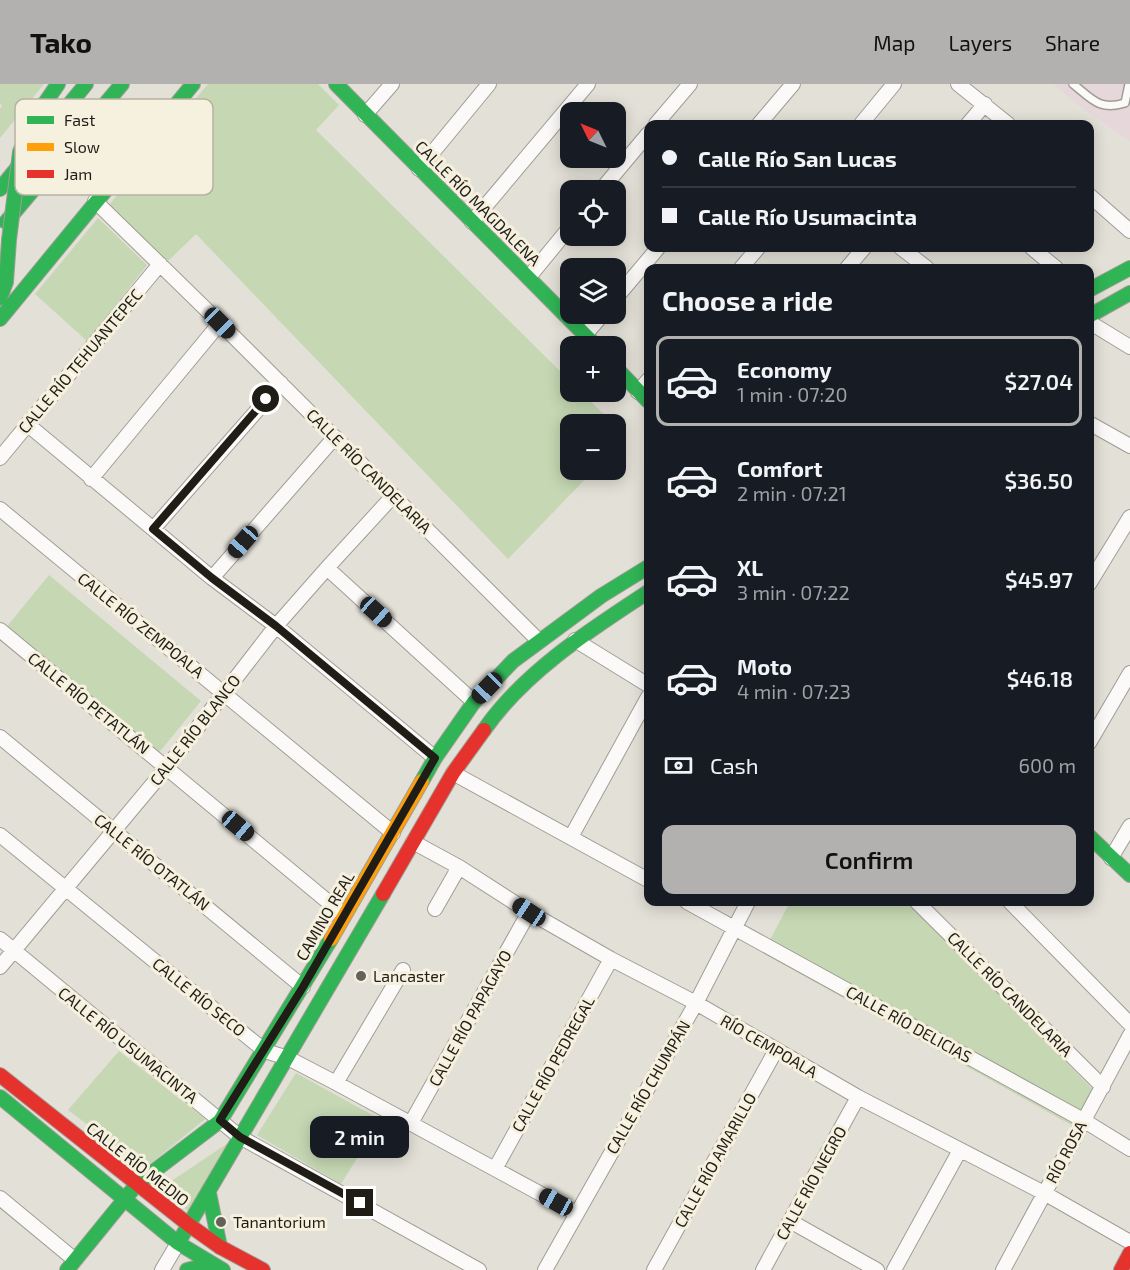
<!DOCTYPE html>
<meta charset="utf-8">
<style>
:root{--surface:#171b24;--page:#242831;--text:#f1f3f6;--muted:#9ea1a6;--line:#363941;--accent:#b2b1b0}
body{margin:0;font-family:"Exo 2",sans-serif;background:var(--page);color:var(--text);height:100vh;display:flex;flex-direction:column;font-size:22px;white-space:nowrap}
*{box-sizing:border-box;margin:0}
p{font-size:20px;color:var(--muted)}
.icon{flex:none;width:33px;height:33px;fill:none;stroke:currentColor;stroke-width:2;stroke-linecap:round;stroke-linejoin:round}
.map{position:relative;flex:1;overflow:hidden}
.sheet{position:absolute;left:644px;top:180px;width:450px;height:642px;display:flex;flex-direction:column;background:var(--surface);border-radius:12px;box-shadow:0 3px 15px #0003}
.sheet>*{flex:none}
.top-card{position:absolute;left:644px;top:36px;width:450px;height:132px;border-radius:12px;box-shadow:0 3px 15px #0003;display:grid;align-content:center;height:132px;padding:0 18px;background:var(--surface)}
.needle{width:39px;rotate:313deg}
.tools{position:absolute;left:560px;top:18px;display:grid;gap:12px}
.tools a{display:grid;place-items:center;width:66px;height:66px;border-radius:12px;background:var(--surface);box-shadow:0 3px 15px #0003;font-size:30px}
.end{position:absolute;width:27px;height:27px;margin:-14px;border:8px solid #1f1d16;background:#fff;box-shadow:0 0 0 3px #fff}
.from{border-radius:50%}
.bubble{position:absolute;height:42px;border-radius:12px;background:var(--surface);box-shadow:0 3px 15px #0003;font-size:20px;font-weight:600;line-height:42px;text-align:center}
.car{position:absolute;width:18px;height:36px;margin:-18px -9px;border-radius:8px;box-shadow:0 0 4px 2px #0007;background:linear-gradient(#222 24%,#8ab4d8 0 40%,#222 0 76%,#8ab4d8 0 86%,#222 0)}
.top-card b{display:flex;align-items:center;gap:21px;height:57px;font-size:22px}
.top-card b+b{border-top:2px solid var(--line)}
.top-card i{width:15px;height:15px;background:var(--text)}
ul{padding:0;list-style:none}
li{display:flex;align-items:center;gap:18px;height:90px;margin:0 12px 9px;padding:0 6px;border:3px solid transparent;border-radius:12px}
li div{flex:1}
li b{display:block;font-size:22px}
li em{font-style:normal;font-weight:600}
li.on{border-color:var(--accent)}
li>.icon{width:54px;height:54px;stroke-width:1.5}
h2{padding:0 18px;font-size:27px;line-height:72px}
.pay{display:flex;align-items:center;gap:15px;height:66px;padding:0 18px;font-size:22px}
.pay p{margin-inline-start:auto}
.button{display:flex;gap:12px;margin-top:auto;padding:12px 18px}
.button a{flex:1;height:69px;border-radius:12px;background:var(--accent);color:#111;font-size:24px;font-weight:600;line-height:69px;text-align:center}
header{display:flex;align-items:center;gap:36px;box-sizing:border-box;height:84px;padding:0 30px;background:var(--accent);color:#111}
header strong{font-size:28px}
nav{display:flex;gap:33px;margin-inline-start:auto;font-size:21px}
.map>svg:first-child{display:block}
</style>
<header>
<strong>Tako</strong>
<nav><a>Map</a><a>Layers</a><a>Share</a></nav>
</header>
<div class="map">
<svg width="1130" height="1186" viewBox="0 0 1130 1186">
<rect width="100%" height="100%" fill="#e3e0d7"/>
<path fill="#e6d8da" d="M1053 0H1130V57L1082 24Z"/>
<path fill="#c5d7b3" d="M0 0H44L0 54V25L2 22 0 19Z
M208 0H318L339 21 316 46 570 297V308H581L614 340H570V386H594L508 475 196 150 167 178 109 121Z
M98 134 147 181 87 257 35 210Z
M49 491 201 617 153 676 0 551Z
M790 818H909L1101 1014 1082 1047 763 869Z
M119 967 205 1035 145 1084 68 1026Z
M296 989 381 1036 341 1100 257 1051Z
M231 1057 188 1127 161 1104Z"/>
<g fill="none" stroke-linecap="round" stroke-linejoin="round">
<g stroke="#a09d97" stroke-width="10">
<path id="lane" d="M1073 0C1092 15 1099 27 1125 19L1129 0"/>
</g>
<g stroke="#a09d97" stroke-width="16">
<path id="street" d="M958 0 1008 40
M365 31 392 0
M656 40 690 0
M759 40 793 0
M861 40 894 0
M968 40 985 20
M419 85 489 0
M601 106 648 50
M1089 111 1130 147
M95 117 220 239 539 557
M472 138 588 0
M901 164 927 184
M1032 164 1056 184
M741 184 758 164
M847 184 864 164
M529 193 570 143
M615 215 658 164
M1089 238 1130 263
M585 251 603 230
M638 308 648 296
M1089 339 1130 362
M27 340 212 494 276 542 435 674
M0 374 160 180
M91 395 220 239
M0 425 393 749
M153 445 281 299
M327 484 474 618
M212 494 335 353
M1089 500 1130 433
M0 546 344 831
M575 556 648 601
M0 653 303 903
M1089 659 1130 589
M453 689 648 796
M0 751 265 967 288 974 336 999 576 1129
M571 753 648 613
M413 758 459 783 529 828 611 875 696 919 858 1013 1044 1109 1130 1158
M1111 774 1130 742
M687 818 1083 1036 1130 1065
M917 818 1103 1003
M1010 818 1130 940
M435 825 459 783
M0 855 240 1053 479 1186
M0 883 167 683 276 542 327 484 393 412
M336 999 403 886
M411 1039 529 828
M495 1085 611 875
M0 1114 75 1176
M790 1137 877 1186
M162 1186 178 1159
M545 1186 696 919 748 818
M654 1186 776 966
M763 1186 858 1013
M894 1186 960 1066
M1003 1186 1130 951"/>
</g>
<g stroke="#a09d97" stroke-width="16">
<path id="fast" d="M336 0 596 262
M20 68 32 38 58 0
M0 105 86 0
M6 138 122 0
M1089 206 1130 184
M0 214 6 198 9 156
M1089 232 1130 209
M0 235 193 0
M615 283 648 317
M484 646C524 588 590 546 648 508
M422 697 435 674 474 618 513 577 601 512 648 483
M1089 752 1130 791
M0 1013 178 1159 223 1186
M209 1109 220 1163
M178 1159 383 810
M67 1186 137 1100 220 1037 331 855
M187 1186 211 1180"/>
</g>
<g stroke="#a09d97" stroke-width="16">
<path id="slow" d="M331 855 422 697"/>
</g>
<g stroke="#a09d97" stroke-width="16">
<path id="jam" d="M383 810 453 689 484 646
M0 991 189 1141 220 1163 263 1186
M1121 1186 1130 1169"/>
</g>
<use href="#lane" stroke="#fbfaf9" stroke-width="7"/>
<use href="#street" stroke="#fbfaf9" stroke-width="14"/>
<use href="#fast" stroke="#30b455" stroke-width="14"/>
<use href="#slow" stroke="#ff9f0a" stroke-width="14"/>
<use href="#jam" stroke="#e5322d" stroke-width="14"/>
<g stroke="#a09d97" stroke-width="16" stroke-linecap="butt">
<path id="fast-bridge" d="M9 156 20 68"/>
</g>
<use href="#fast-bridge" stroke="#30b455" stroke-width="14"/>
</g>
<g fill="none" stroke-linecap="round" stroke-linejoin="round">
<path stroke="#1f1d16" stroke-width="8" d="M266 315 153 445 212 494 276 542 435 674 303 903 220 1036 240 1053 360 1119"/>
</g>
<g fill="#64615a" stroke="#f6f0de" stroke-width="2">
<circle cx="361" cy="892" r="6"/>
<circle cx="221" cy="1138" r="6"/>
</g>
<g text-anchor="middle" stroke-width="6" stroke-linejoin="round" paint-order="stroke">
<g font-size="16" fill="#1f1d16" stroke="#f6f0de">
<text transform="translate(478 119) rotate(45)" y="6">CALLE RÍO MAGDALENA</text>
<text transform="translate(80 277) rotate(-50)" y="6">CALLE RÍO TEHUANTEPEC</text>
<text transform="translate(369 387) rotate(45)" y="6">CALLE RÍO CANDELARIA</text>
<text transform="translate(141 541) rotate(39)" y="6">CALLE RÍO ZEMPOALA</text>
<text transform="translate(89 619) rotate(39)" y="6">CALLE RÍO PETATLÁN</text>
<text transform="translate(195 646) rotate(-52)" y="6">CALLE RÍO BLANCO</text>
<text transform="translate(152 778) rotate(39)" y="6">CALLE RÍO OTATLÁN</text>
<text transform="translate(325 832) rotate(-60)" y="6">CAMINO REAL</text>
<text transform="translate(1010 910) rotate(45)" y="6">CALLE RÍO CANDELARIA</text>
<text transform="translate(199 913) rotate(39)" y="6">CALLE RÍO SECO</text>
<text transform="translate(470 934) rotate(-61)" y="6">CALLE RÍO PAPAGAYO</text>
<text transform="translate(909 940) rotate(29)" y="6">CALLE RÍO DELICIAS</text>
<text transform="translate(128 961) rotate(39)" y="6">CALLE RÍO USUMACINTA</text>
<text transform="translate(769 962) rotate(30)" y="6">RÍO CEMPOALA</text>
<text transform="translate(553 980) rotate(-61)" y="6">CALLE RÍO PEDREGAL</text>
<text transform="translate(648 1003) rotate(-60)" y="6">CALLE RÍO CHUMPÁN</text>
<text transform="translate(1066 1068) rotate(-62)" y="6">RÍO ROSA</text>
<text transform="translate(715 1076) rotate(-61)" y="6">CALLE RÍO AMARILLO</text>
<text transform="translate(138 1080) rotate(38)" y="6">CALLE RÍO MEDIO</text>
<text transform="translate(811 1099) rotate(-61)" y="6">CALLE RÍO NEGRO</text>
</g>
<g font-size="16" fill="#1f1d16" stroke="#f6f0de" text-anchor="start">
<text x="373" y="898">Lancaster</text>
<text x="233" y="1144">Tanantorium</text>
</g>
</g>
<rect x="15" y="15" width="198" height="96" rx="9" fill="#f6f0de" stroke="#b6b1a2" stroke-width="1.5"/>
<rect x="27" y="32" width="27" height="8" fill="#30b455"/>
<rect x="27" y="59" width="27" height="8" fill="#ff9f0a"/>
<rect x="27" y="86" width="27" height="8" fill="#e5322d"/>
<g font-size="16" fill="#1f1d16">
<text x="64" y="42">Fast</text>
<text x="64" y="69">Slow</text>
<text x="64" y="96">Jam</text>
</g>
</svg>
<div class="tools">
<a><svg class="needle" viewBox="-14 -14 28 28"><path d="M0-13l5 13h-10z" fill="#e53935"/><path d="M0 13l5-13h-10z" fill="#9ea1a6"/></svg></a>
<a><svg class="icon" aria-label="locate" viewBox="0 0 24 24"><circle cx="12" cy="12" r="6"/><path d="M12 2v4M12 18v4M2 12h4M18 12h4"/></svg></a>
<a><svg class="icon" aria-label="layers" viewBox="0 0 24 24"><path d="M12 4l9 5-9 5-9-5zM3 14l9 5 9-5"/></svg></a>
<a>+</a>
<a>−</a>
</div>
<i class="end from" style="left:266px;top:315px"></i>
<i class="end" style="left:360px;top:1119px"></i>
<div class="bubble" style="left:310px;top:1032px;width:99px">2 min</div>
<i class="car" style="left:220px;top:239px;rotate:135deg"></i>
<i class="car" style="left:243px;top:458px;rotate:221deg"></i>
<i class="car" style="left:376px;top:528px;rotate:132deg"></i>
<i class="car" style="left:487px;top:604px;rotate:224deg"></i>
<i class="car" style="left:238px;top:742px;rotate:130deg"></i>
<i class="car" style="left:529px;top:828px;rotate:303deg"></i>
<i class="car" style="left:556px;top:1118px;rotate:299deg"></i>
<div class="top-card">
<b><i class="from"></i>Calle Río San Lucas</b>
<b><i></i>Calle Río Usumacinta</b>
</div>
<section class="sheet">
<h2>Choose a ride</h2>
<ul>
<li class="on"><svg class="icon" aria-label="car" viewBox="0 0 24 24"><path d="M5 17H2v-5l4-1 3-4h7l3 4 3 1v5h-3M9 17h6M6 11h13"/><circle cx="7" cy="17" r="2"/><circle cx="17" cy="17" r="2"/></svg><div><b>Economy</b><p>1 min · 07:20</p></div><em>$27.04</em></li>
<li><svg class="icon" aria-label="car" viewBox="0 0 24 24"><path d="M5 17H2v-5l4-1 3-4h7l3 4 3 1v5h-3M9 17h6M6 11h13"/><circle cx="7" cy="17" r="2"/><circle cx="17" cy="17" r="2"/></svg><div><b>Comfort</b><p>2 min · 07:21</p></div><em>$36.50</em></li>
<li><svg class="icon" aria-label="car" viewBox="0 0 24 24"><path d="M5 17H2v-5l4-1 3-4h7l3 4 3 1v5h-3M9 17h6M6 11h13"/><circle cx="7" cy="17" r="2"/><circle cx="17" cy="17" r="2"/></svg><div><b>XL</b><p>3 min · 07:22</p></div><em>$45.97</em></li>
<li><svg class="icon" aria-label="car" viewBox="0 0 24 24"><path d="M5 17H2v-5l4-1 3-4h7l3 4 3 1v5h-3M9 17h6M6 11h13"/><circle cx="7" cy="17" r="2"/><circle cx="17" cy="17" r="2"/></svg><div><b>Moto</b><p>4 min · 07:23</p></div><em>$46.18</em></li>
</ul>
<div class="pay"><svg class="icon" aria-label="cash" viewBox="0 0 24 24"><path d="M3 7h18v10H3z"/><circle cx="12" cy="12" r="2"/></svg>Cash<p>600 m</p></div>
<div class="button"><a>Confirm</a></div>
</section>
</div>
